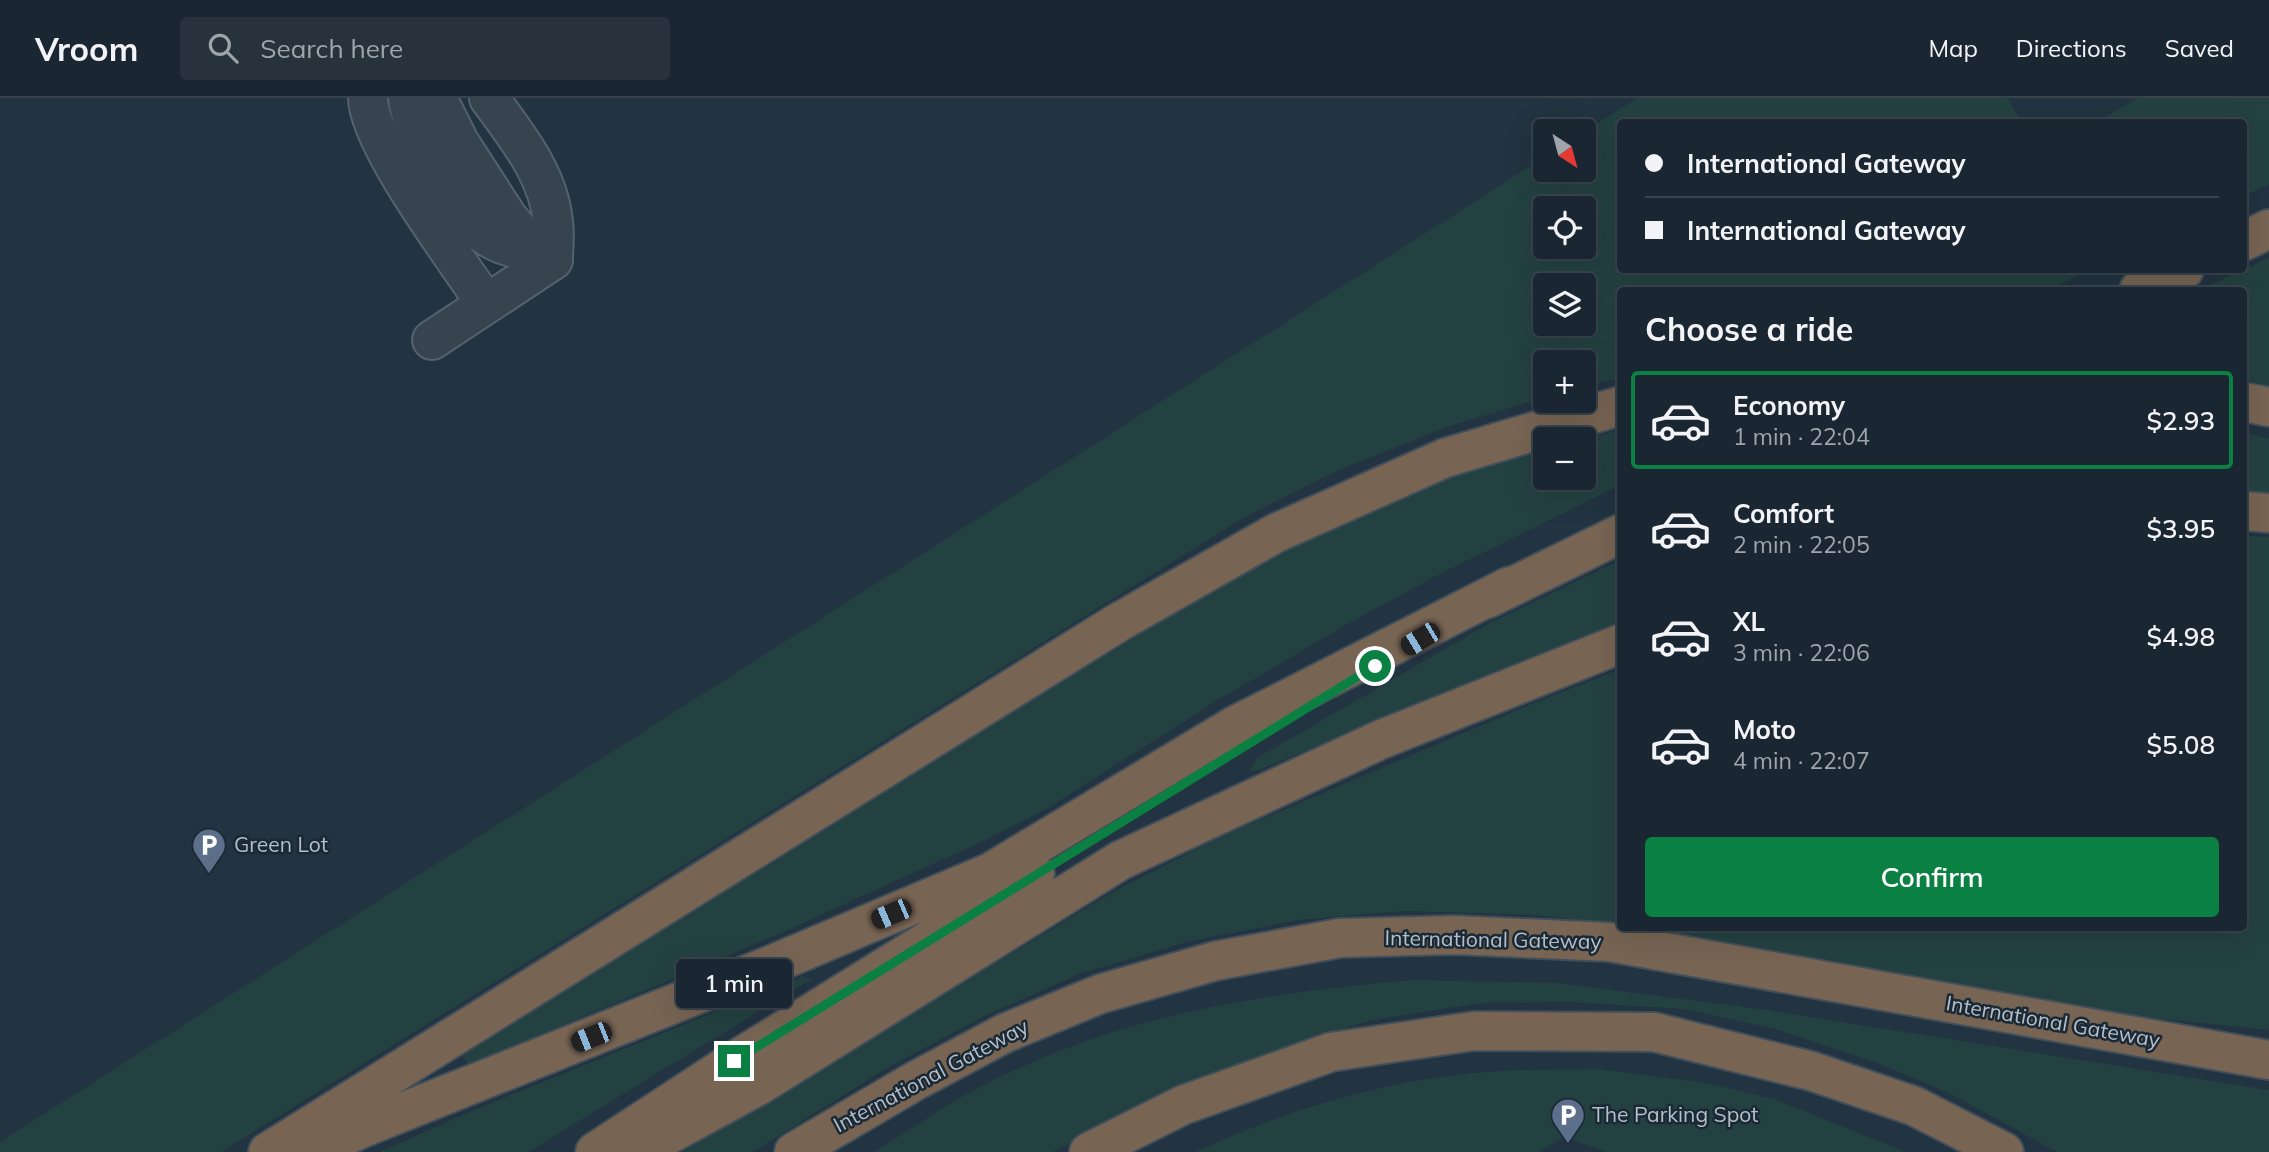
<!DOCTYPE html>
<meta charset="utf-8">
<style>
:root{--surface:#1a2631;--page:#27323d;--text:#f1f3f6;--muted:#9fa5ab;--line:#38434d;--accent:#0b8043}
body{margin:0;font-family:Mulish,sans-serif;background:var(--page);color:var(--text);height:100vh;display:flex;flex-direction:column;font-size:26px;white-space:nowrap}
*{box-sizing:border-box;margin:0}
p{font-size:23px;color:var(--muted)}
.icon{flex:none;width:38px;height:38px;fill:none;stroke:currentColor;stroke-width:2;stroke-linecap:round;stroke-linejoin:round}
.map{position:relative;flex:1;overflow:hidden}
.sheet{position:absolute;left:1617px;top:189px;width:630px;height:644px;display:flex;flex-direction:column;background:var(--surface);border-radius:7px;box-shadow:0 7px 28px #0002,0 0 0 2px var(--line)}
.sheet>*{flex:none}
.top-card{position:absolute;left:1617px;top:21px;width:630px;height:154px;border-radius:7px;box-shadow:0 7px 28px #0002,0 0 0 2px var(--line);display:grid;align-content:center;height:154px;padding:0 28px;background:var(--surface)}
.needle{width:46px;rotate:144deg}
.fabs{position:absolute;left:1533px;top:21px;display:grid;gap:14px}
.fabs a{display:grid;place-items:center;width:63px;height:63px;border-radius:7px;background:var(--surface);box-shadow:0 7px 28px #0002,0 0 0 2px var(--line);font-size:35px}
.end{position:absolute;width:32px;height:32px;margin:-16px;border:9px solid #0b8043;background:#fff;box-shadow:0 0 0 4px #fff}
.from{border-radius:50%}
.bubble{position:absolute;height:49px;border-radius:7px;background:var(--surface);box-shadow:0 7px 28px #0002,0 0 0 2px var(--line);font-size:23px;font-weight:600;line-height:49px;text-align:center}
.car{position:absolute;width:21px;height:42px;margin:-21px -10px;border-radius:9px;box-shadow:0 0 5px 2px #0007;background:linear-gradient(#222 24%,#8ab4d8 0 40%,#222 0 76%,#8ab4d8 0 86%,#222 0)}
.top-card b{display:flex;align-items:center;gap:24px;height:66px;font-size:26px}
.top-card b+b{border-top:2px solid var(--line)}
.top-card i{width:18px;height:18px;background:var(--text)}
ul{padding:0;list-style:none}
li{display:flex;align-items:center;gap:21px;height:98px;margin:0 14px 10px;padding:0 14px;border:4px solid transparent;border-radius:7px}
li div{flex:1}
li b{display:block;font-size:26px}
li em{font-style:normal;font-weight:600}
li.current{border-color:var(--accent)}
li>.icon{width:63px;height:63px;stroke-width:1.5}
h2{padding:0 28px;font-size:32px;line-height:84px}
.cta{display:flex;gap:14px;margin-top:auto;padding:14px 28px}
.cta a{flex:1;height:80px;border-radius:7px;background:var(--accent);color:#fff;font-size:28px;font-weight:600;line-height:80px;text-align:center}
header{display:flex;align-items:center;gap:42px;box-sizing:border-box;height:98px;padding:0 35px;background:var(--surface);border-bottom:2px solid var(--line)}
header strong{font-size:33px}
nav{display:flex;gap:38px;margin-inline-start:auto;font-size:24px}
.search{width:490px;height:63px;background:var(--page);display:flex;align-items:center;gap:18px;box-sizing:border-box;padding:0 24px;border-radius:7px;color:var(--muted);font-size:26px}
.map>svg:first-child{display:block}
</style>
<header>
<strong>Vroom</strong>
<div class="search"><svg class="icon" aria-label="search" viewBox="0 0 24 24"><circle cx="10" cy="10" r="6"/><path d="M15 15l6 6"/></svg>Search here</div>
<nav><a>Map</a><a>Directions</a><a>Saved</a></nav>
</header>
<div class="map">
<svg width="2269" height="1054" viewBox="0 0 2269 1054">
<rect width="100%" height="100%" fill="#223341"/>
<path fill="#244141" fill-rule="evenodd" d="M1637 0H2007L2022 24H1620V172H2090L2046 192H1620V280L1584 288V264H1545V299L1450 328 1336 373 1245 419 221 1054H0V1044L1545 59V72H1584V34ZM1545 110H1584V149H1545ZM1545 187H1584V226H1545Z
M2138 0H2269V86L2244 98V24H2097Z
M2269 160V288L2244 281V192H2199Z
M1620 332V387L1436 478 1353 523 1218 602 1048 710 990 740 770 840 468 967 462 956 1052 588 1258 463 1406 396 1503 362 1545 351V380H1584L1583 341Z
M2244 334 2269 341V395L2244 393Z
M2244 438 2269 439V932L2134 918 1642 830H2244Z
M1620 462V524L1259 672H1250L1257 660 1490 525Z
M1620 571V827L1535 817 1403 813 1298 822 1187 844 1079 876 987 917 892 967 753 1054H683L1111 795 1217 740 1522 610Z
M802 878 812 881 528 1054H380L467 1015Z
M1413 882 1557 885 1760 911 2269 992V1054H2057L1953 997 1878 965 1775 931 1685 911 1571 904 1480 905 1369 923 1260 957 1148 1005 1052 1054H874C912 1031 949 1004 988 985 1123 916 1264 895 1413 882Z
M1596 971 1707 985 1777 1002 1906 1054H1607L1563 1039 1540 1054H1195C1286 1012 1387 981 1488 974 1524 971 1560 972 1596 971Z"/>
<g fill="none" stroke-linecap="round" stroke-linejoin="round">
<g stroke="#54626e" stroke-width="42">
<path id="minor" d="M368 0C368 45 458 163 486 206
M408 0C412 42 456 96 478 131 500 152 528 150 553 162
M437 0 459 44 508 120 521 135 547 156
M489 0C516 37 549 77 553 124 555 137 553 150 553 162
M432 242 553 162"/>
</g>
<g stroke="#414f5b" stroke-width="42">
<path id="highway" d="M2244 143 2269 131
M2139 192 2184 172
M2244 304 2269 309
M2244 413 2269 415
M1487 501 1620 436
M268 1054 1119 524 1276 435 1445 360 1620 308
M310 1054 365 1029 766 869 991 774 1234 628 1510 488
M595 1054 734 963 1035 776
M637 1054 758 988 1121 762 1382 641 1620 546
M794 1054 915 983 1005 935 1100 896 1215 863 1340 840 1455 837 1609 844 2269 962
M1089 1054 1183 1007 1331 954 1474 933 1654 934 1811 973 1914 1008 2004 1054"/>
</g>
<use href="#minor" stroke="#374450" stroke-width="38"/>
<use href="#highway" stroke="#776453" stroke-width="38"/>
</g>
<g fill="none" stroke-linecap="round" stroke-linejoin="round">
<path stroke="#0b8043" stroke-width="9" d="M734 963 1375 568"/>
</g>
<defs>
<g id="parking-pin" transform="scale(1.75)"><path d="M0 17L-7.5 6A9.5 9.5 0 1 1 7.5 6Z" fill="#5c6f8a" stroke="#1b2935"/><path d="M-3.5-5.5H1a3.5 3.5 0 0 1 0 7H-1V5.5H-3.5ZM-1-3.4V-.6H.8a1.4 1.4 0 0 0 0-2.8Z" fill="#fff"/></g>
</defs>
<g fill-rule="evenodd">
<use href="#parking-pin" x="209" y="747"/>
<use href="#parking-pin" x="1568" y="1017"/>
</g>
<g text-anchor="middle" stroke-width="5" stroke-linejoin="round" paint-order="stroke">
<g font-size="21" fill="#b3bfcb" stroke="#1b2935" text-anchor="start">
<text x="234" y="754">Green Lot</text>
<text x="1592" y="1024">The Parking Spot</text>
</g>
<g font-size="21" fill="#b3bfcb" stroke="#1b2935">
<text transform="translate(1493 842) rotate(1)" y="7">International Gateway</text>
<text transform="translate(2053 924) rotate(10)" y="7">International Gateway</text>
<text transform="translate(931 978) rotate(-28)" y="7">International Gateway</text>
</g>
</g>
</svg>
<div class="fabs">
<a><svg class="needle" viewBox="-14 -14 28 28"><path d="M0-13l5 13h-10z" fill="#e53935"/><path d="M0 13l5-13h-10z" fill="#9fa5ab"/></svg></a>
<a><svg class="icon" aria-label="locate" viewBox="0 0 24 24"><circle cx="12" cy="12" r="6"/><path d="M12 2v4M12 18v4M2 12h4M18 12h4"/></svg></a>
<a><svg class="icon" aria-label="layers" viewBox="0 0 24 24"><path d="M12 4l9 5-9 5-9-5zM3 14l9 5 9-5"/></svg></a>
<a>+</a>
<a>−</a>
</div>
<i class="end from" style="left:1375px;top:568px"></i>
<i class="end" style="left:734px;top:963px"></i>
<div class="bubble" style="left:676px;top:861px;width:116px">1 min</div>
<i class="car" style="left:1420px;top:541px;rotate:239deg"></i>
<i class="car" style="left:891px;top:816px;rotate:247deg"></i>
<i class="car" style="left:591px;top:939px;rotate:248deg"></i>
<div class="top-card">
<b><i class="from"></i>International Gateway</b>
<b><i></i>International Gateway</b>
</div>
<section class="sheet">
<h2>Choose a ride</h2>
<ul>
<li class="current"><svg class="icon" aria-label="car" viewBox="0 0 24 24"><path d="M5 17H2v-5l4-1 3-4h7l3 4 3 1v5h-3M9 17h6M6 11h13"/><circle cx="7" cy="17" r="2"/><circle cx="17" cy="17" r="2"/></svg><div><b>Economy</b><p>1 min · 22:04</p></div><em>$2.93</em></li>
<li><svg class="icon" aria-label="car" viewBox="0 0 24 24"><path d="M5 17H2v-5l4-1 3-4h7l3 4 3 1v5h-3M9 17h6M6 11h13"/><circle cx="7" cy="17" r="2"/><circle cx="17" cy="17" r="2"/></svg><div><b>Comfort</b><p>2 min · 22:05</p></div><em>$3.95</em></li>
<li><svg class="icon" aria-label="car" viewBox="0 0 24 24"><path d="M5 17H2v-5l4-1 3-4h7l3 4 3 1v5h-3M9 17h6M6 11h13"/><circle cx="7" cy="17" r="2"/><circle cx="17" cy="17" r="2"/></svg><div><b>XL</b><p>3 min · 22:06</p></div><em>$4.98</em></li>
<li><svg class="icon" aria-label="car" viewBox="0 0 24 24"><path d="M5 17H2v-5l4-1 3-4h7l3 4 3 1v5h-3M9 17h6M6 11h13"/><circle cx="7" cy="17" r="2"/><circle cx="17" cy="17" r="2"/></svg><div><b>Moto</b><p>4 min · 22:07</p></div><em>$5.08</em></li>
</ul>
<div class="cta"><a>Confirm</a></div>
</section>
</div>
